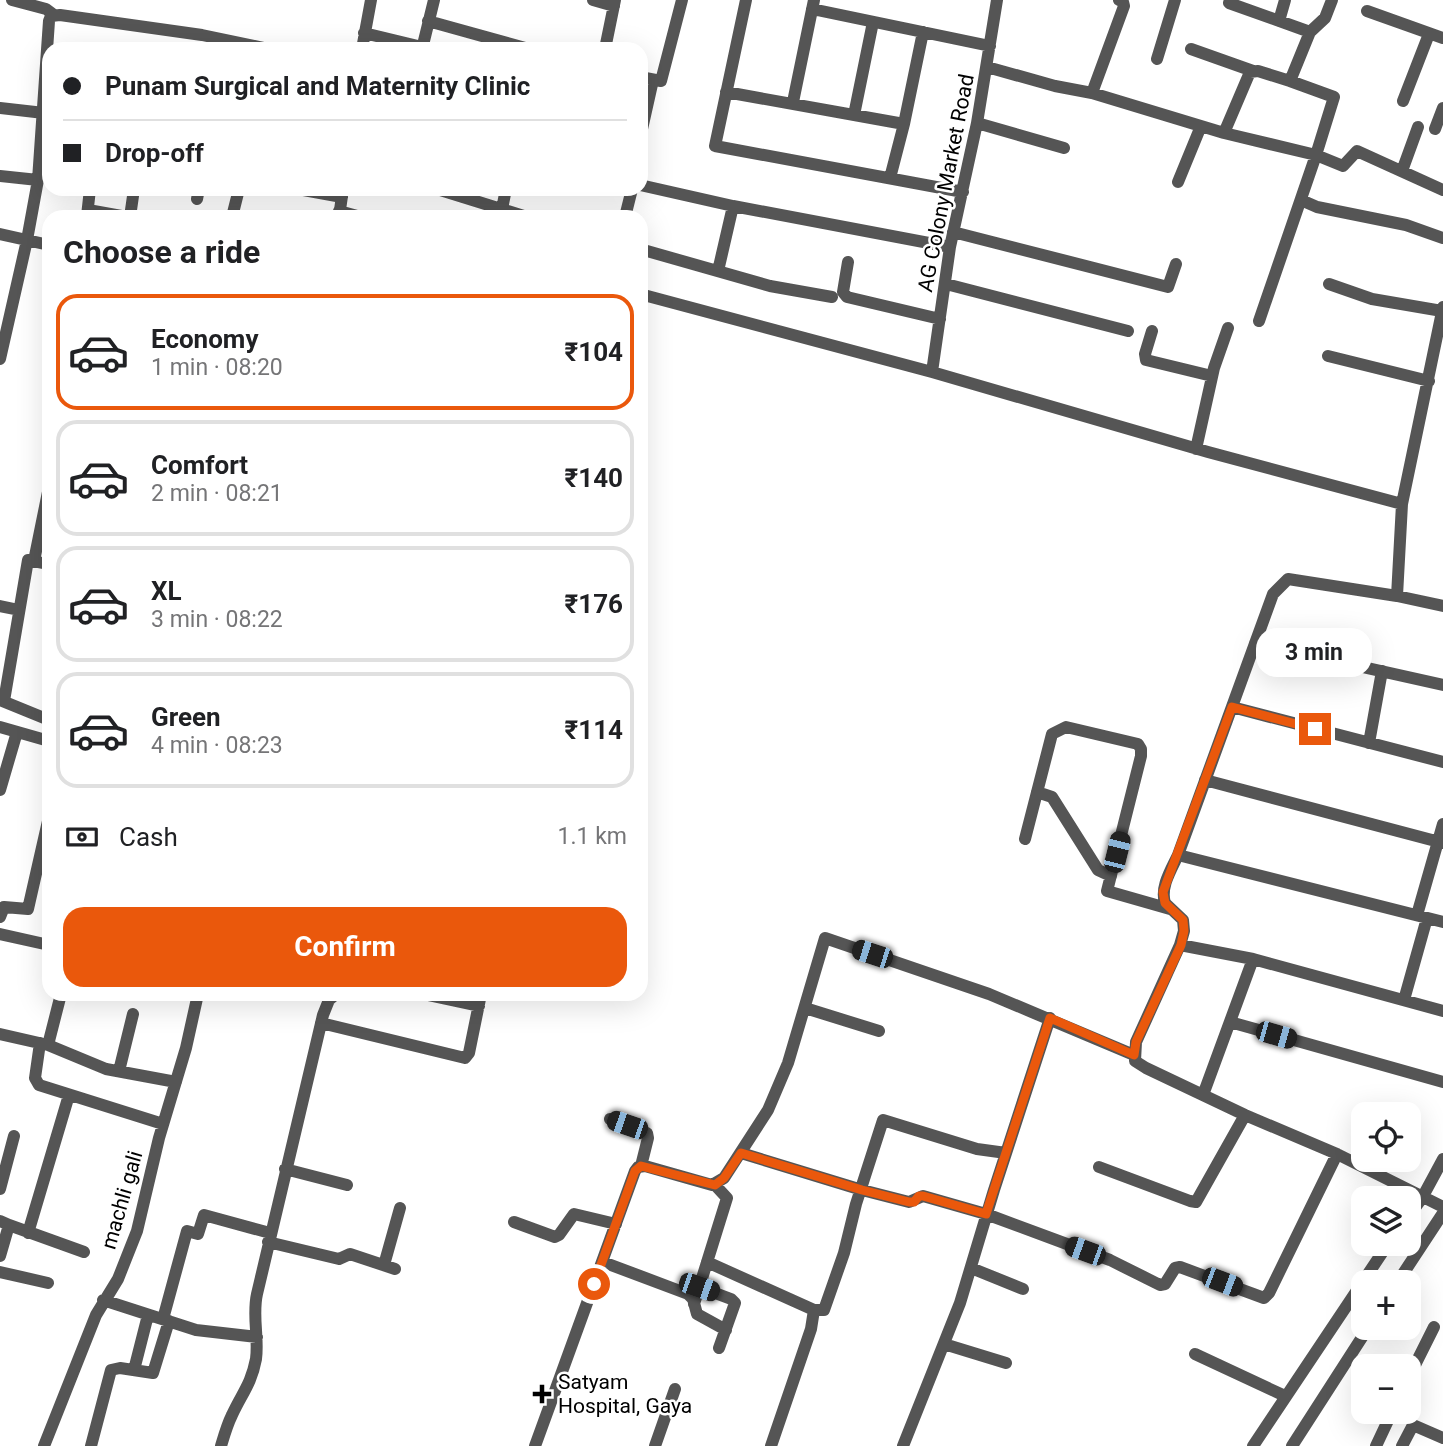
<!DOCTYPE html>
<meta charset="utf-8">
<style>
:root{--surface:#fff;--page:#f6f6f6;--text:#202124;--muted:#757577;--line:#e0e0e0;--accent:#ea580c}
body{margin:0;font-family:Roboto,sans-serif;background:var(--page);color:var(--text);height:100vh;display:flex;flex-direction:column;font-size:26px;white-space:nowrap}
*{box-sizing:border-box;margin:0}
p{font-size:23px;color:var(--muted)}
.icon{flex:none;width:38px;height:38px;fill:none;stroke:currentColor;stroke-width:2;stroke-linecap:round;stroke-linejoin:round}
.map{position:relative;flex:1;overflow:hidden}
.sheet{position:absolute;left:42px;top:210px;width:606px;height:791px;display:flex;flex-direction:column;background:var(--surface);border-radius:21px;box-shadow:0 7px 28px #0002}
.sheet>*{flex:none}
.guide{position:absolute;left:42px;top:42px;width:606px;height:154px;border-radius:21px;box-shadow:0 7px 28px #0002;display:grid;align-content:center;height:154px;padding:0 21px;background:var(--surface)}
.fabs{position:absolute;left:1351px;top:1102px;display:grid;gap:14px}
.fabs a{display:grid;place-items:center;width:70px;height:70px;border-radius:14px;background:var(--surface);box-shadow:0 7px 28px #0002;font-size:35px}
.end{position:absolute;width:32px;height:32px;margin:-16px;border:9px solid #ea580c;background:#fff;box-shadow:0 0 0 4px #fff}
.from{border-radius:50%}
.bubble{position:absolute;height:49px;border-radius:21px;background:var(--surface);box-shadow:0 7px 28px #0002;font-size:23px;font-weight:700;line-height:49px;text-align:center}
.car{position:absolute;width:21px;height:42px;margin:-21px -10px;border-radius:9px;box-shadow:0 0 5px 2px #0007;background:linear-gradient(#222 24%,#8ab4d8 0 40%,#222 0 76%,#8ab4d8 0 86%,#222 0)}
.guide b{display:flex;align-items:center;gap:24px;height:66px;font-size:26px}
.guide b+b{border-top:2px solid var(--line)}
.guide i{width:18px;height:18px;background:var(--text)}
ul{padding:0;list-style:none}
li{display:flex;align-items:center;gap:21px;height:116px;margin:0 14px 10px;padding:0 7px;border:4px solid var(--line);border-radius:21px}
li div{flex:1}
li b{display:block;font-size:26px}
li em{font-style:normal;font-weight:700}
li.on{border-color:var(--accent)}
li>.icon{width:63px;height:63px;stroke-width:1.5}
h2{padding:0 21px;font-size:32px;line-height:84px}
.pay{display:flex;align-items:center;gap:18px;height:77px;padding:0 21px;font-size:26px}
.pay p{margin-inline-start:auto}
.primary-button{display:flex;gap:14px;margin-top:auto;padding:14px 21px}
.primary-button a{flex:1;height:80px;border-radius:21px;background:var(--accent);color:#fff;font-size:28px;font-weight:700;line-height:80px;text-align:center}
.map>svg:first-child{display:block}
</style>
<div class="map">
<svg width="1443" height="1446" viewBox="0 0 1443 1446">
<rect width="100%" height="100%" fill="#fff"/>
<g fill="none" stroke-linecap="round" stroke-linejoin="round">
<path stroke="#555" stroke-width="12" d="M12 0 46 9 54 15
M593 0 614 6
M746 0 715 146 963 192
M1230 0 1229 3 1310 32
M812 9 990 46
M1367 11 1443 38
M428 21 529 49
M1279 21 1285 0
M364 33 422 47
M362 49 371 0
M422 49 434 0
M605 49 615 0
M1191 49 1253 71
M1157 59 1175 0
M987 67 1055 86 1092 93 1224 133 1316 155 1343 166 1357 151 1443 190
M640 77 661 81 682 0
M726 92 904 124
M1092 93 1124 6 1123 2 1119 0
M1403 101 1429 34
M793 102 814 0
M0 108 44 113
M854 115 873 22
M977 123 1064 148
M1435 129 1443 108
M1224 133 1250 72 1258 71 1290 81
M640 138 653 80
M1402 171 1418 127
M0 176 38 180
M890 178 904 124 923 32
M1178 182 1201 126
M640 185 733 206 950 247
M298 189 342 197
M437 189 527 217
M197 199 199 189
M1301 200 1317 207 1406 225 1443 238
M502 209 506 189
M88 210 127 217
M339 211 361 217
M87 216 90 189
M130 217 134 189
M232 217 239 189
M339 217 343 189
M625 217 632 189
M953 232 1168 287 1176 264
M0 234 49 245
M640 249 770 286 832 297
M848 262 843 292 847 297 940 319
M718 271 733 206
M946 284 1128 331
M1329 284 1372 299 1442 311
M640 294 932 372 1208 452 1402 504
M1443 307 1402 504 1397 596 1443 606
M1259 321 1316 155 1334 97 1290 81 1310 32 1325 18 1332 0
M1152 331 1145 354 1146 360 1212 376
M1328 356 1429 381
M0 359 27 240 38 180 49 21 51 16 60 15 202 35 269 49
M932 372 950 247 977 123 997 0
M1196 449 1214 368 1228 328
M34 561 49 487
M1397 596 1288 579 1273 594 1178 855C1171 870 1160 887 1165 903L1183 920 1184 931 1180 945 1136 1042 1135 1061 1146 1068 1245 1115 1337 1154 1443 1207
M0 606 19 610
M1255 643 1443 685
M0 700 49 720
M4 701 28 560 49 564
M1232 707 1443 762
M0 727 49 741
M1369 743 1382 671
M1205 780 1443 843
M0 790 17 732
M1037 792 1052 797 1098 870 1111 876
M1025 839 1052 734 1066 727 1138 744 1141 749V756L1107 891 1170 909
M1178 855 1443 922
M1417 915 1443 824
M0 917 4 907 28 909 48 821
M0 934 49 945
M1180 945 1253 959 1443 1011
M423 994 479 1006
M1404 1000 1427 918
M805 1008 879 1031
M1230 1022 1443 1082
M321 1023 465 1058 469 1053 481 994
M0 1034 48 1045 106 1069 176 1082
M40 1043 35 1078 39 1085 163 1124
M48 1045 61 994
M119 1071 133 1014
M1203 1095 1253 959
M610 1119 647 1133 648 1138 641 1166
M741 1153 862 1190 909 1202 923 1196 986 1214 1110 1260 1160 1285 1165 1284 1175 1268 1180 1267 1264 1298 1269 1293 1337 1154
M1099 1167 1190 1201 1196 1202 1245 1115
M285 1169 347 1185
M0 1189 14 1136
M1409 1216 1422 1198 1443 1159
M0 1221 9 1225 0 1256
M514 1222 555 1237 559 1235 574 1214 616 1224
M9 1225 84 1252
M28 1233 69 1095
M268 1242 339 1259 350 1254 395 1269
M603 1262 688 1294 693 1299 697 1314 726 1330
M707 1262 814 1310 811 1329 771 1446
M384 1265 400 1208
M971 1268 1023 1289
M0 1272 48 1283
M1397 1283 1443 1213
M699 1287 731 1299 735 1303 719 1348
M103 1300 196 1330 257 1337
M694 1304 727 1198 715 1185
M814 1310H824L844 1253 856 1204 883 1120 977 1149 1006 1153
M163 1319 187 1231 198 1234 204 1215 270 1233
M944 1344 1006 1363
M1195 1354 1285 1396
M134 1370 148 1315
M1409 1377 1434 1327
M44 1446 96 1315 118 1279 137 1231 159 1138 186 1048 198 994
M91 1446 111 1370 120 1368 153 1373 169 1321
M221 1446C224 1436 227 1425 232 1415 242 1393 251 1385 256 1359 259 1337 252 1316 257 1294L323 1015 329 1000 336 994
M535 1446 635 1171 638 1167 645 1166 712 1185 724 1178 768 1110 788 1063 825 938 989 994 1134 1055
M655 1446 675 1389
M903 1446 960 1303 994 1190 1050 1018
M1253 1446 1388 1244
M1292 1446 1368 1328
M1376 1446 1392 1412
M1402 1446 1413 1425 1443 1438"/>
</g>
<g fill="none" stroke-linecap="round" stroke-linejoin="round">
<path stroke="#ea580c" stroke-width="9" d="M594 1284 635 1171 641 1166 715 1185 724 1178 741 1153 862 1190 909 1202H914L919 1196H923L986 1214 1050 1018 1134 1055 1136 1042 1181 945 1184 931 1183 920 1165 903 1163 892 1232 707 1315 729"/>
</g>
<path fill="#000" stroke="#fff" stroke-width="2.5" d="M538.5 1383.5h7v7h7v7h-7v7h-7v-7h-7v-7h7z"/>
<g text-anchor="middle" stroke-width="5" stroke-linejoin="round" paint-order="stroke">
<g font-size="21" fill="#000" stroke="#fff">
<text transform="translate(946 183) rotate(-79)" y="7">AG Colony Market Road</text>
<text transform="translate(122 1200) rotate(-74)" y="7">machli gali</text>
</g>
<g font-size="21" fill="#000" stroke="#fff" text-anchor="start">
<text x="558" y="1389">Satyam<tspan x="558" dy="24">Hospital, Gaya</tspan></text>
</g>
</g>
</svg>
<div class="fabs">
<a><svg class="icon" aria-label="locate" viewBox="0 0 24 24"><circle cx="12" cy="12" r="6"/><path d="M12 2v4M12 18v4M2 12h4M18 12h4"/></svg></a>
<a><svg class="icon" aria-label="layers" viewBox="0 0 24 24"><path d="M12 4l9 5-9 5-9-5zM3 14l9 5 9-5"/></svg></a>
<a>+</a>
<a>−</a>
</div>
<i class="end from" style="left:594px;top:1284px"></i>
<i class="end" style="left:1315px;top:729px"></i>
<div class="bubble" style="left:1256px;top:628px;width:116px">3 min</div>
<i class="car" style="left:1117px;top:852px;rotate:14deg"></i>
<i class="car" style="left:872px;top:954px;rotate:288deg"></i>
<i class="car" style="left:1276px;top:1035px;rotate:106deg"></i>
<i class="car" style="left:627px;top:1125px;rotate:289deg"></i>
<i class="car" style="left:1085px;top:1251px;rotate:290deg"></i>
<i class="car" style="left:1222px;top:1282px;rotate:111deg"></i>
<i class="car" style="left:699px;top:1287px;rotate:109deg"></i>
<div class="guide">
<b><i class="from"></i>Punam Surgical and Maternity Clinic</b>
<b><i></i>Drop-off</b>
</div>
<section class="sheet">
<h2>Choose a ride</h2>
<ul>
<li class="on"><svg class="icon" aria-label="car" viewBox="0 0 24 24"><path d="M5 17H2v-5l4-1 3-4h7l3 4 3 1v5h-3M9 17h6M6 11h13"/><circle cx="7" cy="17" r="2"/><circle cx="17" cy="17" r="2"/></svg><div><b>Economy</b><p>1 min · 08:20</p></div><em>₹104</em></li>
<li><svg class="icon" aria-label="car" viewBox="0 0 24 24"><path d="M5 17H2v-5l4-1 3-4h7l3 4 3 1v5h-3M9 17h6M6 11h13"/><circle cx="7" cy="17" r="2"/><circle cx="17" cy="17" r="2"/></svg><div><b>Comfort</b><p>2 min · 08:21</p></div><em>₹140</em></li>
<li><svg class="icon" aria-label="car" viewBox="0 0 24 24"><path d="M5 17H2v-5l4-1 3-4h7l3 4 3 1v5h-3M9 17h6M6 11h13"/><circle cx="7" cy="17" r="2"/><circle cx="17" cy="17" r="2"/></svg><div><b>XL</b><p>3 min · 08:22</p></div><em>₹176</em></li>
<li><svg class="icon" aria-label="car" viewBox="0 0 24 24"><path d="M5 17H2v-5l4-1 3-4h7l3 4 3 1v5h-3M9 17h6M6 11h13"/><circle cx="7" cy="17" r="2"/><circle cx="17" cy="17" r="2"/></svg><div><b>Green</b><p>4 min · 08:23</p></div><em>₹114</em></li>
</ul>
<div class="pay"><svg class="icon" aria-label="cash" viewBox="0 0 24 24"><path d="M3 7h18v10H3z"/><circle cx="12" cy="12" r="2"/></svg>Cash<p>1.1 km</p></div>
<div class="primary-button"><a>Confirm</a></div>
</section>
</div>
